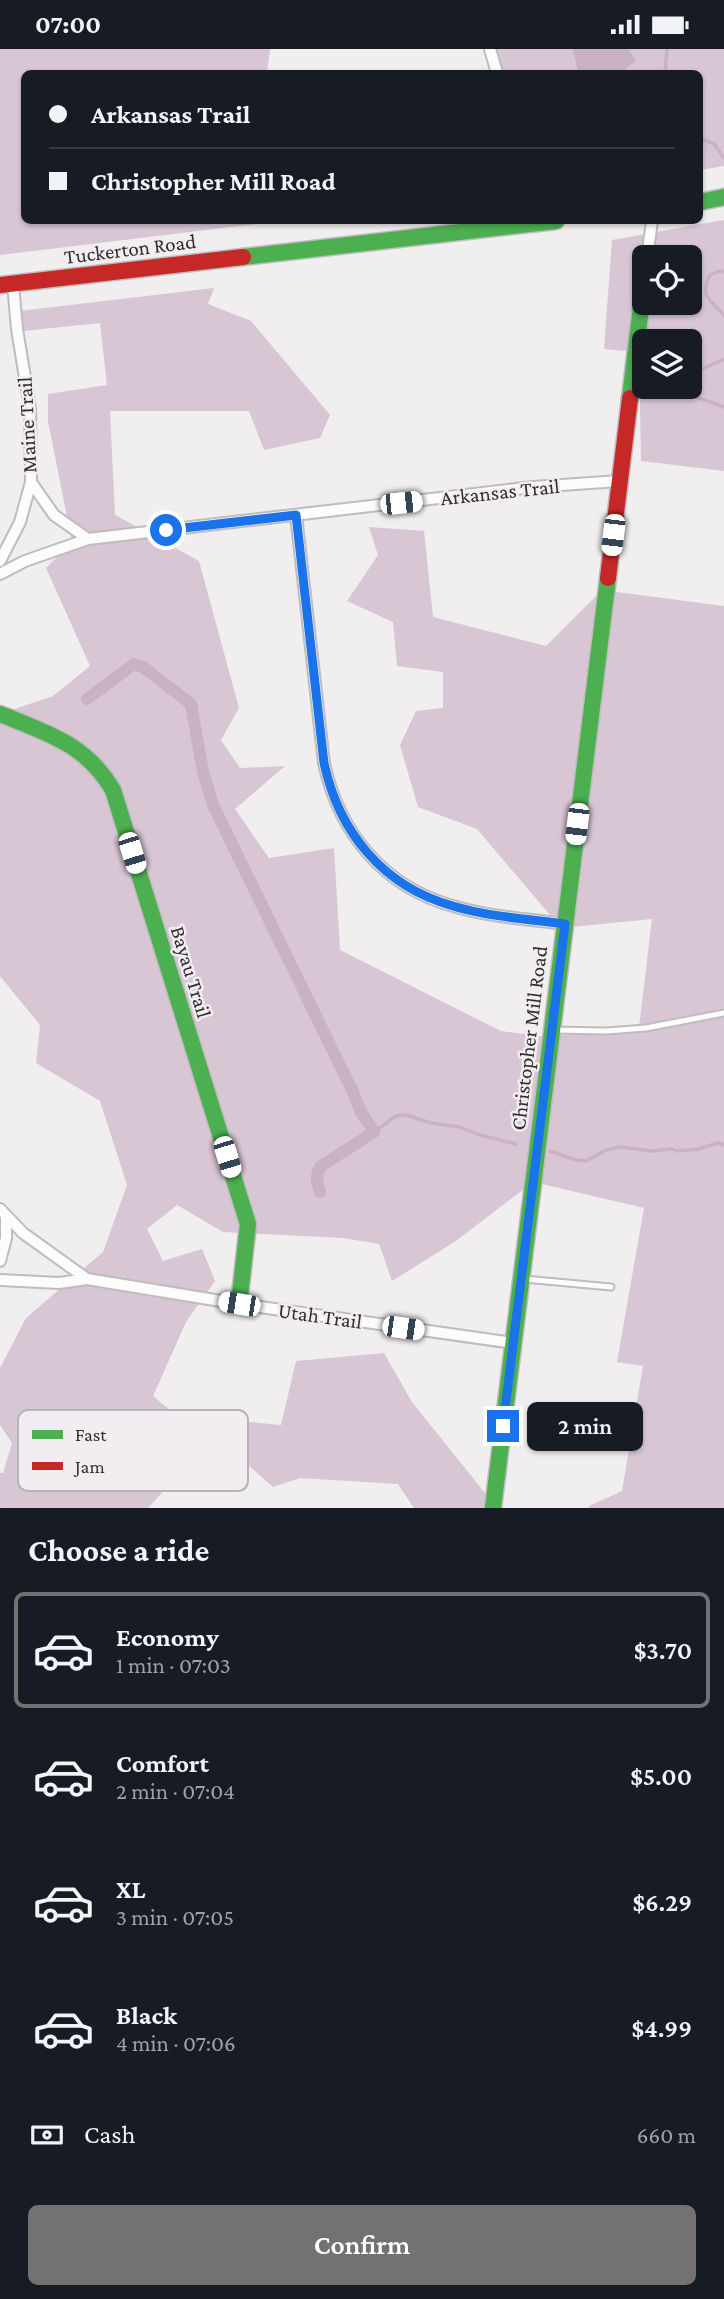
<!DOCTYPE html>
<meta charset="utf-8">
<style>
:root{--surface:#171b24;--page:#20242c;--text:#f1f3f6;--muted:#9ea1a6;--line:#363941;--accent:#737172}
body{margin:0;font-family:"Crimson Pro",serif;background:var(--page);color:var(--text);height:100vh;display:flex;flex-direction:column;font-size:26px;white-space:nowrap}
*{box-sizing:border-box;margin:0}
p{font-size:23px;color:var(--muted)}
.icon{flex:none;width:38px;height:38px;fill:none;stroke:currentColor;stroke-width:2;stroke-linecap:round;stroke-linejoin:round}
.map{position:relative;height:1459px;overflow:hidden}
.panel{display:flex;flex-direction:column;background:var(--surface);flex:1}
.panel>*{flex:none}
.top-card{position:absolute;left:21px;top:21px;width:682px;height:154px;border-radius:10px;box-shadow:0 2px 5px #0004;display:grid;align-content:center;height:154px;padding:0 28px;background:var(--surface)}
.tools{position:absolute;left:632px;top:196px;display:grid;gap:14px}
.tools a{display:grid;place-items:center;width:70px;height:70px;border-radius:10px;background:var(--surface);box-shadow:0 2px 5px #0004;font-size:35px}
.end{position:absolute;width:32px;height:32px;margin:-16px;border:9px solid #1a73e8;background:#fff;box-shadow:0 0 0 4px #fff}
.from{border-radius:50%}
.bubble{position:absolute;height:49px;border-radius:10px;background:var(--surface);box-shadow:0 2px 5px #0004;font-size:23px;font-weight:600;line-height:49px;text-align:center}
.car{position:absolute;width:21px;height:42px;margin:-21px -10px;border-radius:9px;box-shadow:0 0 5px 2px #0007;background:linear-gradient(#fff 24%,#345 0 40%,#fff 0 76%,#345 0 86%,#fff 0)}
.top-card b{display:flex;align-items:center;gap:24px;height:66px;font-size:26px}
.top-card b+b{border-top:2px solid var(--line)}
.top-card i{width:18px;height:18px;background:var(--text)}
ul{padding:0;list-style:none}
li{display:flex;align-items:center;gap:21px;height:116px;margin:0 14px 10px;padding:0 14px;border:4px solid transparent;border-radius:10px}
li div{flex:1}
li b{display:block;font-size:26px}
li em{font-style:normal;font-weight:600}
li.active{border-color:var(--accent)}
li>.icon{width:63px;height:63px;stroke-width:1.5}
h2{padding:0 28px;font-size:32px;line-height:84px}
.pay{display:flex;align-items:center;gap:18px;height:77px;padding:0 28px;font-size:26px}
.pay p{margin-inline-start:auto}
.cta{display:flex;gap:14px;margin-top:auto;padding:14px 28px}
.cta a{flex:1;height:80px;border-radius:10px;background:var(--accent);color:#fff;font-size:28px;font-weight:600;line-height:80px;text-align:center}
.status{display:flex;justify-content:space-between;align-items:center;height:49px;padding:0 35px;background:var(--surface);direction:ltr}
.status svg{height:19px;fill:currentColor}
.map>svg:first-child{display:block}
</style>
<div class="status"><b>07:00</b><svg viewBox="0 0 49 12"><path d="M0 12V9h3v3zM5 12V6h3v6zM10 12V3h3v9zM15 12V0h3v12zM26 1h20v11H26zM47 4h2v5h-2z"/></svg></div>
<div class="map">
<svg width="724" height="1459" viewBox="0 0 724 1459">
<rect width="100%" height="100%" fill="#f0eeef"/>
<path fill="#d8c6d4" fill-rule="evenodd" d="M0 0H270L267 24H24V172H281L0 206Z
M493 0H724V117L700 121V24H501Z
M724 171V422L641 412 639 303 604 300 612 191ZM644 208H690V254H644ZM644 292H690V338H644Z
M214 239 208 255 251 272 330 366 320 389 264 401 249 362H110L115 466 199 512 239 659 221 691 240 719 285 717 235 760 269 809 334 799 340 901 501 982 547 988 639 978 652 870 561 879 477 780 418 758 400 696 416 662 443 659V623L397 617 393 573 347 552 378 506 369 478 424 482 433 568 546 597 602 541 724 557V1459H589V1457L622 1442 643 1317 617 1313 644 1159 533 1133 456 1192 392 1232 379 1195 343 1189 223 1183 177 1156 147 1180 163 1212 202 1200 215 1232 186 1273 153 1347 176 1366 281 1376 296 1312 384 1304 412 1353 497 1459H414L398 1435 300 1429 273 1438 248 1416 205 1397 148 1459H1L0 1457V1424H3L12 1394 0 1376V1319L26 1269 103 1203 127 1136 100 1052 36 1014 40 976 0 927V665L53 647 90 617 46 519 72 493 48 372V345L107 336 100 274 14 283 11 263Z"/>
<path fill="#c8b2c4" d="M573 0H629L636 12 620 24H581L577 19Z"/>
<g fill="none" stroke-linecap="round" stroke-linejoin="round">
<path stroke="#c8b2c4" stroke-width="3.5" d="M665 24 667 0
M700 89 714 95 724 109
M724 223 719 222 710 226C698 249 713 252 724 267
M690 331 698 322 724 310
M687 338 691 346 724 358
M374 1083 396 1067 406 1066 431 1074 460 1078 480 1086 516 1095
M550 1102 576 1111 586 1112 606 1101 620 1098 652 1102 672 1100 677 1102 698 1100 718 1094 724 1096"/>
<path stroke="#c8b2c4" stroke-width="12" d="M87 650 134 615 143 618 191 655 203 723 213 756 353 1043 361 1063 374 1083 321 1117C315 1124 317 1135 320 1143"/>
<g stroke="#bebcbd" stroke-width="9">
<path id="lane" d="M554 981 606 982 646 979 724 964
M524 1230 611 1238"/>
</g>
<g stroke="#bebcbd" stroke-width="14">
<path id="street" d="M490 0 497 24
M647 208 652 172
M296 466 324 714C339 784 384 838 453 857 489 868 528 870 565 875
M88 490 533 438 619 432
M0 512 20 473 31 433 30 359 17 280 13 235
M0 525 25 512 88 490 54 466 31 433
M0 1160 23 1184 87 1230 239 1255 513 1294
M0 1212 6 1189V1169
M0 1231 59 1234 87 1230"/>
</g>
<g stroke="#bebcbd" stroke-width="19">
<path id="fast" d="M700 153 724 148
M243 208 556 172
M630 349 644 233
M0 665C47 684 86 695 113 741L248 1175 239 1255
M493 1459 608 529"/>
</g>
<g stroke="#bebcbd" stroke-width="19">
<path id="jam" d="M0 236 243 208
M608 529 630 349"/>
</g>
<use href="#lane" stroke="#fdfcfd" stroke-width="5"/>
<use href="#street" stroke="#fdfcfd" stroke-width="10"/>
<use href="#fast" stroke="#4caf50" stroke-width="16"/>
<use href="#jam" stroke="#c62828" stroke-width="16"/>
</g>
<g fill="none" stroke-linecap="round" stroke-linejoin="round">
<path stroke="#1a73e8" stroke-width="9" d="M166 481 296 466 324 714C339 784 384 838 453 857 489 868 528 870 565 875L503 1377"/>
</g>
<g text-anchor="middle" stroke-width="5" stroke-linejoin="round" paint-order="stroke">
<g font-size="21" fill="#2f2d2e" stroke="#f1edf0">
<text transform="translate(130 200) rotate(-7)" y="7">Tuckerton Road</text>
<text transform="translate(27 376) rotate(-93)" y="7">Maine Trail</text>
<text transform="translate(500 443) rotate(-6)" y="7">Arkansas Trail</text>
<text transform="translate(191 923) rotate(73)" y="7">Bayau Trail</text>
<text transform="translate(529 989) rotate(-83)" y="7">Christopher Mill Road</text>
<text transform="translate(320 1267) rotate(8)" y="7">Utah Trail</text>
</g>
</g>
<rect x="18" y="1361" width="230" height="81" rx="10" fill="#f1edf0" stroke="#b7b3b6" stroke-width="2"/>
<rect x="32" y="1381" width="31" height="9" fill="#4caf50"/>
<rect x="32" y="1413" width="31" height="8" fill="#c62828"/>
<g font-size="19" fill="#2f2d2e">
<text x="75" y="1392">Fast</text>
<text x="75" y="1424">Jam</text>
</g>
</svg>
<div class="tools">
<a><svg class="icon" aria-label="locate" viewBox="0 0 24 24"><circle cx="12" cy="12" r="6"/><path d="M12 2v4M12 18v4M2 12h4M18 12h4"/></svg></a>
<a><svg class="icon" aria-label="layers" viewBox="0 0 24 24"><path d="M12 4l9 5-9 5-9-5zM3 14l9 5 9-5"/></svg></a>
</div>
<i class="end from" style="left:166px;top:481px"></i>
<i class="end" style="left:503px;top:1377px"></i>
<div class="bubble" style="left:527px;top:1353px;width:116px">2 min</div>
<i class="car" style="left:401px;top:454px;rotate:84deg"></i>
<i class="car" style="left:613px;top:486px;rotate:187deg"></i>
<i class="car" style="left:577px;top:775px;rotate:187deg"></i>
<i class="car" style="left:132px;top:804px;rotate:163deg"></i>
<i class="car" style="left:227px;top:1108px;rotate:163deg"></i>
<i class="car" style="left:239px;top:1255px;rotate:279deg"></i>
<i class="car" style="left:403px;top:1279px;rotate:98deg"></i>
<div class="top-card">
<b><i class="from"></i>Arkansas Trail</b>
<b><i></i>Christopher Mill Road</b>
</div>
</div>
<section class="panel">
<h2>Choose a ride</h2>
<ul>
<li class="active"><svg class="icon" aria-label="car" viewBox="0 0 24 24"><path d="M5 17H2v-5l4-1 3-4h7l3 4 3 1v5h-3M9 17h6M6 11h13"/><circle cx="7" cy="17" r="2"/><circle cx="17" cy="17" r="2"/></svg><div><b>Economy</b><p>1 min · 07:03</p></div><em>$3.70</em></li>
<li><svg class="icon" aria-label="car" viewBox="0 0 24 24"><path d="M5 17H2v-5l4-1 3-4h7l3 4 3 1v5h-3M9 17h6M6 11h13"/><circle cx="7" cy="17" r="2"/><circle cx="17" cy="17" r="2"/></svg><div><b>Comfort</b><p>2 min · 07:04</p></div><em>$5.00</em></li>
<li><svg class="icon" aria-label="car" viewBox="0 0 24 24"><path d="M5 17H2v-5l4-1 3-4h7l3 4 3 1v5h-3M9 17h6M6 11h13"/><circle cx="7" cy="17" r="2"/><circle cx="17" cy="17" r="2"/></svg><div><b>XL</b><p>3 min · 07:05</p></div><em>$6.29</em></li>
<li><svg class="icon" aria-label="car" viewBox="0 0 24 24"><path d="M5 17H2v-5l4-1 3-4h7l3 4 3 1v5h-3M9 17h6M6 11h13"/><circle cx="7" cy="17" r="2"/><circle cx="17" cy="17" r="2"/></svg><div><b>Black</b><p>4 min · 07:06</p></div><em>$4.99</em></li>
</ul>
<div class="pay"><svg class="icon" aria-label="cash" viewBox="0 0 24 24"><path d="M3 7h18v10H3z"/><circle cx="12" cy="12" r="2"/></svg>Cash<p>660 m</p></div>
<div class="cta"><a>Confirm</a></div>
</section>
